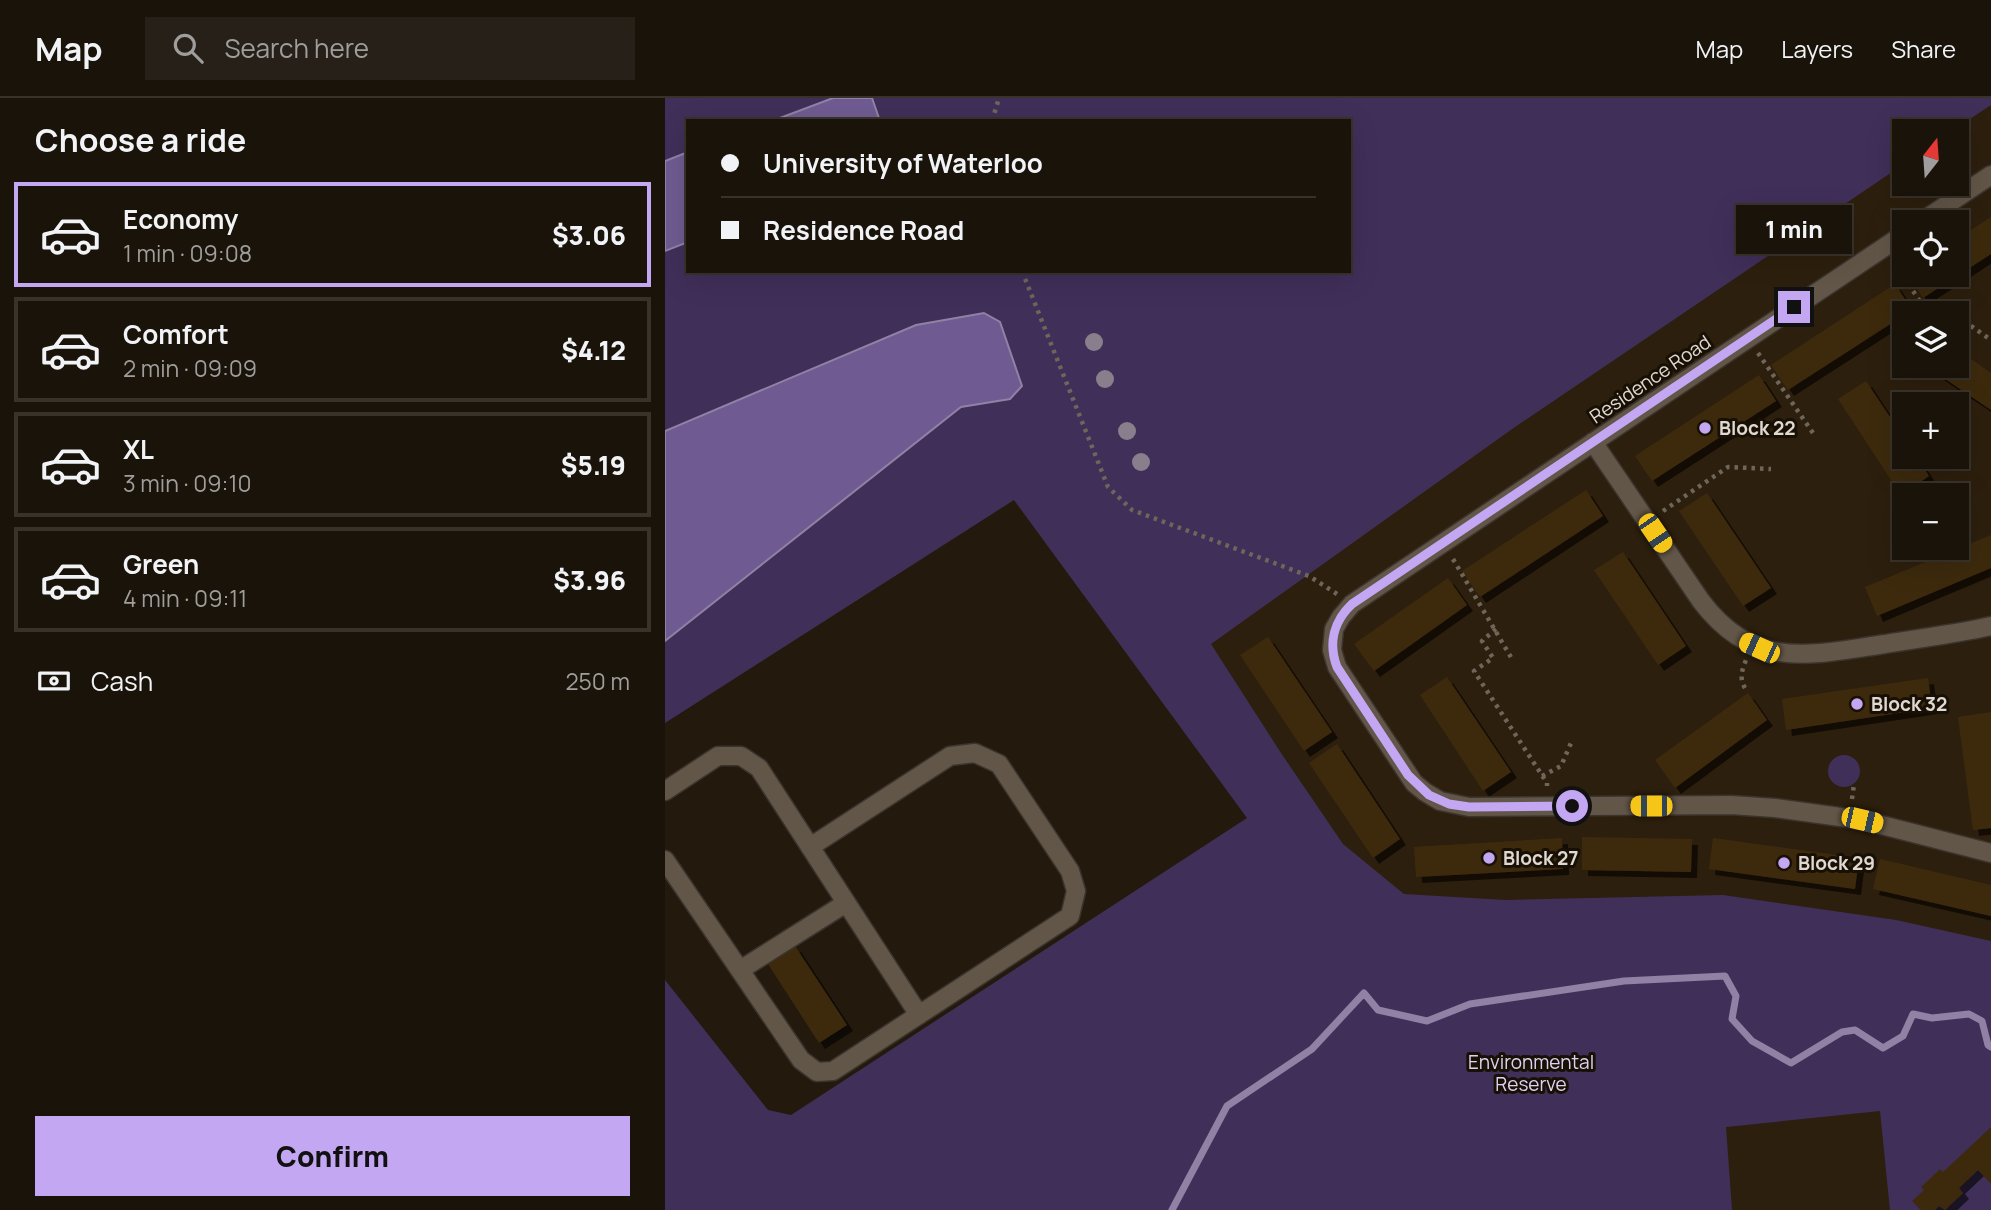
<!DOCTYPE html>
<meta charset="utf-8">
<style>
:root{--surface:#1a130a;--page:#272018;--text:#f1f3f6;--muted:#9f9e9c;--line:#38322b;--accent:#c3a7f2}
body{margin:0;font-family:Manrope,sans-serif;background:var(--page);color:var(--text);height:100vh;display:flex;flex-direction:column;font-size:26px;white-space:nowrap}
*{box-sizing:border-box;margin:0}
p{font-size:23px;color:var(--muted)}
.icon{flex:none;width:38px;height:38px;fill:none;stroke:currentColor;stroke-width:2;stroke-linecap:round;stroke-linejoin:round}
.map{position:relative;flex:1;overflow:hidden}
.sheet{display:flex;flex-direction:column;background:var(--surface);width:665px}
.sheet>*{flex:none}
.guide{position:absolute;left:21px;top:21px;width:665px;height:154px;border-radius:0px;box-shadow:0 7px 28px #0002,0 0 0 2px var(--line);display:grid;align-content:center;height:154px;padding:0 35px;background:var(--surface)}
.needle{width:46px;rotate:17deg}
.controls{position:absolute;left:1227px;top:21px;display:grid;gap:14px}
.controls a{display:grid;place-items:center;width:77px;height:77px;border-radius:0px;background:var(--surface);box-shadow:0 7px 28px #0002,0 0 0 2px var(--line);font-size:35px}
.end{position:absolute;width:32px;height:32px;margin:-16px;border:9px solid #c3a7f2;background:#111;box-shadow:0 0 0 4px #111}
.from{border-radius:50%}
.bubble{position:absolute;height:49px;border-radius:0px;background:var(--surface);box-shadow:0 7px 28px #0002,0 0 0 2px var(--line);font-size:23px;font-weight:800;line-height:49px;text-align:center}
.car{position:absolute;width:21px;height:42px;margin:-21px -10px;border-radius:9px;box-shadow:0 0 5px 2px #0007;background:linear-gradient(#f5c518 24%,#345 0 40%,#f5c518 0 76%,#345 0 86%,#f5c518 0)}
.guide b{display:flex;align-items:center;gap:24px;height:66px;font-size:26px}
.guide b+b{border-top:2px solid var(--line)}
.guide i{width:18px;height:18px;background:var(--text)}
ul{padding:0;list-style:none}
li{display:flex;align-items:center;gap:21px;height:105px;margin:0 14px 10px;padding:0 21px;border:4px solid var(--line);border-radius:0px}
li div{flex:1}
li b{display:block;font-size:26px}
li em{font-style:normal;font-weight:800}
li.current{border-color:var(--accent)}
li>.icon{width:63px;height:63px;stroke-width:1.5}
h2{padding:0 35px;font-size:32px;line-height:84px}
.pay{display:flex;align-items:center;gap:18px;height:77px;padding:0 35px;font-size:26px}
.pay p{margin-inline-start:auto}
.cta{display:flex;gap:14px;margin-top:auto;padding:14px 35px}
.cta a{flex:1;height:80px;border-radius:0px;background:var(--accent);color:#111;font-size:28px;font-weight:800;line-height:80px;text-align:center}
header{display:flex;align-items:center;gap:42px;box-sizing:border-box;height:98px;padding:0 35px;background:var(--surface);border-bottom:2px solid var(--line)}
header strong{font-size:33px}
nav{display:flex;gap:38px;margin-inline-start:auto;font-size:24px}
.search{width:490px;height:63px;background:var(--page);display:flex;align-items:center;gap:18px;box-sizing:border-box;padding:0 24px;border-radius:0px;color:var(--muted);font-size:26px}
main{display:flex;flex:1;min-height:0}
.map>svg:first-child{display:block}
</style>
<header>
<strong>Map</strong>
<div class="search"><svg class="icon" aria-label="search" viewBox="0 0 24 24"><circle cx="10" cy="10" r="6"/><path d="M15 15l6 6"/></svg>Search here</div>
<nav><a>Map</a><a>Layers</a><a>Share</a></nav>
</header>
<main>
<section class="sheet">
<h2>Choose a ride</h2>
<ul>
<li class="current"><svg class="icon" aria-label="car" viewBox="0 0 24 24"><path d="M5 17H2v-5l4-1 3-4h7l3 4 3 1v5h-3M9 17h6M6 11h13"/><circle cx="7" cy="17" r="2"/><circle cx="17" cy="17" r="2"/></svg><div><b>Economy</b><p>1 min · 09:08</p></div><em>$3.06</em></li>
<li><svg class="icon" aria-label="car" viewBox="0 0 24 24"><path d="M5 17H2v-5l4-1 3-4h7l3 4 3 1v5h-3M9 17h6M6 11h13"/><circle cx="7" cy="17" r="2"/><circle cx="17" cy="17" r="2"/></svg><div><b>Comfort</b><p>2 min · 09:09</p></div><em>$4.12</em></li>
<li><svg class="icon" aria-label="car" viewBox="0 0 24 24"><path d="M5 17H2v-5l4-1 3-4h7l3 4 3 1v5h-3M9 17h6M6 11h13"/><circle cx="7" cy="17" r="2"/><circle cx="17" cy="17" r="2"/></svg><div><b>XL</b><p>3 min · 09:10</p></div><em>$5.19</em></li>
<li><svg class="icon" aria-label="car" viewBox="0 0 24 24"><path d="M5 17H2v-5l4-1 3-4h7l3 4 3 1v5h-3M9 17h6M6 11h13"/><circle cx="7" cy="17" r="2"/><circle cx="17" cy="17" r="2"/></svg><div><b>Green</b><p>4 min · 09:11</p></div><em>$3.96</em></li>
</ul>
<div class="pay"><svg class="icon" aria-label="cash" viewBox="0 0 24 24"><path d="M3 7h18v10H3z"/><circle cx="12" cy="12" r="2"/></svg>Cash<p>250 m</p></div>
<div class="cta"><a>Confirm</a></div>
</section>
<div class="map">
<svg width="1326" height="1112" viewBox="0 0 1326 1112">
<defs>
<filter id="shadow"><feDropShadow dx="6" dy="6" stdDeviation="0" flood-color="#0009"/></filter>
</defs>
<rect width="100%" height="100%" fill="#23190d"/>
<path fill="#2d1f0d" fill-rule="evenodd" d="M0 0H1326V1112H0V882L103 1012 126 1017 582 720 349 402 0 625ZM23 23H684V173H23ZM1239 33H1292V86H1239ZM1239 124H1292V177H1239ZM1239 215H1292V268H1239ZM1239 306H1292V359H1239ZM1239 397H1292V450H1239Z"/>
<path fill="#402f59" d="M0 0H168L107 23H23V54L0 63Z
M207 0H1326V7L1287 33H1239V66L850 329 546 546 616 655 678 746 739 796 840 802 1058 797 1231 822 1326 843V1112H1225L1215 1013 1061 1029 1067 1112H0V882L103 1012 126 1017 582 720 349 402 0 625V543L296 309 345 301 319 215 251 227 0 333V153L23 144V173H684V23H215Z
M1163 673a16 16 0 1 1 32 0a16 16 0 1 1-32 0Z"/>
<path fill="#6f5b91" stroke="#9181a4" stroke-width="2" d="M168 0H207L215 23H107Z
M23 54V144L0 153V63Z
M319 215 335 224 357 288 345 301 296 309 0 543V333L251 227Z"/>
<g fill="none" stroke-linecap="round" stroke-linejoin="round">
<path stroke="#9181a4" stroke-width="7" d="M507 1112 562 1008 647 951 699 895 713 912 762 923 805 906 959 883 1060 878 1071 898 1067 921 1087 943 1126 965 1177 934 1190 932 1218 950 1238 938 1248 916 1267 920 1304 916 1317 923 1323 947 1326 949"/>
</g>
<path fill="#3e2a0e" filter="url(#shadow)" d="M1326 119V156L1258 200 1243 177H1292V141Z
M1230 186 1247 212 1123 292 1106 267Z
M1292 251 1326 275V312L1261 268H1292Z
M1094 277 1111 303 987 383 970 358Z
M1201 283 1239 340V359H1252L1264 378 1236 397 1173 301Z
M921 392 938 418 815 499 797 473Z
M1042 395 1106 490 1078 508 1014 413Z
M1326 437V470L1212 518 1200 489Z
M958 454 1021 548 993 567 929 472Z
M783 480 802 507 709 573 689 546Z
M603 539 667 634 639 653 575 557Z
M782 579 846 674 818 693 755 597Z
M1263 580 1267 610 1121 632 1117 601Z
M1083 595 1102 622 1010 690 990 662Z
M1326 614V730L1308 732 1293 619Z
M672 646 735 741 708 760 644 665Z
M917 739 1027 741 1026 774 917 772Z
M897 740 898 771 751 779 749 749Z
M1048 740 1194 760 1190 791 1044 771Z
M1215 761 1326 787V818L1208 791Z
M130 848 182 927 154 945 103 866Z
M1326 1029V1086L1313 1072 1294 1090 1298 1095 1280 1112 1274 1108 1270 1112H1256L1247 1103 1259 1092 1256 1089 1275 1071 1278 1074Z"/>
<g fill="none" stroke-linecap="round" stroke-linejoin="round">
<g stroke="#3b342e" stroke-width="21">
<path id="minor" d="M1256 124 1326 77
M1239 136 687 506 676 519 669 531 667 552 672 569 749 685 760 694 775 703 804 709 1066 707 1110 710 1197 722 1326 755
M928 344 1036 503C1089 573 1145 557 1220 546 1255 540 1291 536 1326 528
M0 693 53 658H76L94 670 254 917
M0 762 136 962 152 974 168 973 405 818 411 793 405 773 334 666 310 655 285 658 145 749
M75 872 181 805"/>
</g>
<path stroke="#6f665b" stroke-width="4.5" stroke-dasharray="3.5 5" stroke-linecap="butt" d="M327 23 334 0
M1229 165 1263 215
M357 173 443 389 467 412 644 478 672 496
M1285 215H1288
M1292 218 1326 242
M1093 255 1150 338
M998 413 1063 369 1106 371
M788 461 847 561
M831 531 817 543 828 560 809 573 882 685V688
M1080 590C1074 580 1077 572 1081 562
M877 678 896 668 906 645
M1187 701 1189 686"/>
<use href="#minor" stroke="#625648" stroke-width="18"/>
</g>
<g fill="#897f8c">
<circle cx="429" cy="244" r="9"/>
<circle cx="440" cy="281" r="9"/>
<circle cx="462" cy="333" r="9"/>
<circle cx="476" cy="364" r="9"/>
</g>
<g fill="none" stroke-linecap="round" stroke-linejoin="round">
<path stroke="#c3a7f2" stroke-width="9" d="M907 708 804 709 784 706 764 697 743 677 672 569C663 545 669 523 687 506L1129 209"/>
</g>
<g fill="#c3a7f2" stroke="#191005" stroke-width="2.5">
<circle cx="1040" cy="330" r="7"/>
<circle cx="1192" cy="606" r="7"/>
<circle cx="824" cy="760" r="7"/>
<circle cx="1119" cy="765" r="7"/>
</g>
<g text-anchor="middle" stroke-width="6" stroke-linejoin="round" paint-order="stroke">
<g font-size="19" fill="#e0d9d1" stroke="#191005">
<text transform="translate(985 281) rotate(-34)" y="7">Residence Road</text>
</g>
<g font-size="19" font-weight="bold" fill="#e0d9d1" stroke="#191005" text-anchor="start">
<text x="1054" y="337">Block 22</text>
<text x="1206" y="613">Block 32</text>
<text x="838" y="767">Block 27</text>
<text x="1133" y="772">Block 29</text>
</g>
<g font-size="19" fill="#ddd2f3" stroke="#191005">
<text x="866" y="971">Environmental<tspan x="866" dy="22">Reserve</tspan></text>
</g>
</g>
</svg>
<div class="controls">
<a><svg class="needle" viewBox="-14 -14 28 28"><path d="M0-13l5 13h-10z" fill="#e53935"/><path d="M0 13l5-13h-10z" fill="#9f9e9c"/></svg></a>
<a><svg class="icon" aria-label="locate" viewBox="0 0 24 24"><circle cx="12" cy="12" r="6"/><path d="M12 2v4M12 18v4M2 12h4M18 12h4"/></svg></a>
<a><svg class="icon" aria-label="layers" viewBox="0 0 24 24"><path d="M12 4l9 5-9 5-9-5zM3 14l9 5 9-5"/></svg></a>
<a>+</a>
<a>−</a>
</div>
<i class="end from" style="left:907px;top:708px"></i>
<i class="end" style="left:1129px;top:209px"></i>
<div class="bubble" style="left:1071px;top:107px;width:116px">1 min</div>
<i class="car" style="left:990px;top:435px;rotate:146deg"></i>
<i class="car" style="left:1094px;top:550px;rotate:294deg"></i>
<i class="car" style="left:986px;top:708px;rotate:270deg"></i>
<i class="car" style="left:1197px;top:722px;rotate:103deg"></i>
<div class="guide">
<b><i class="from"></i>University of Waterloo</b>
<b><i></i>Residence Road</b>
</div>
</div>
</main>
